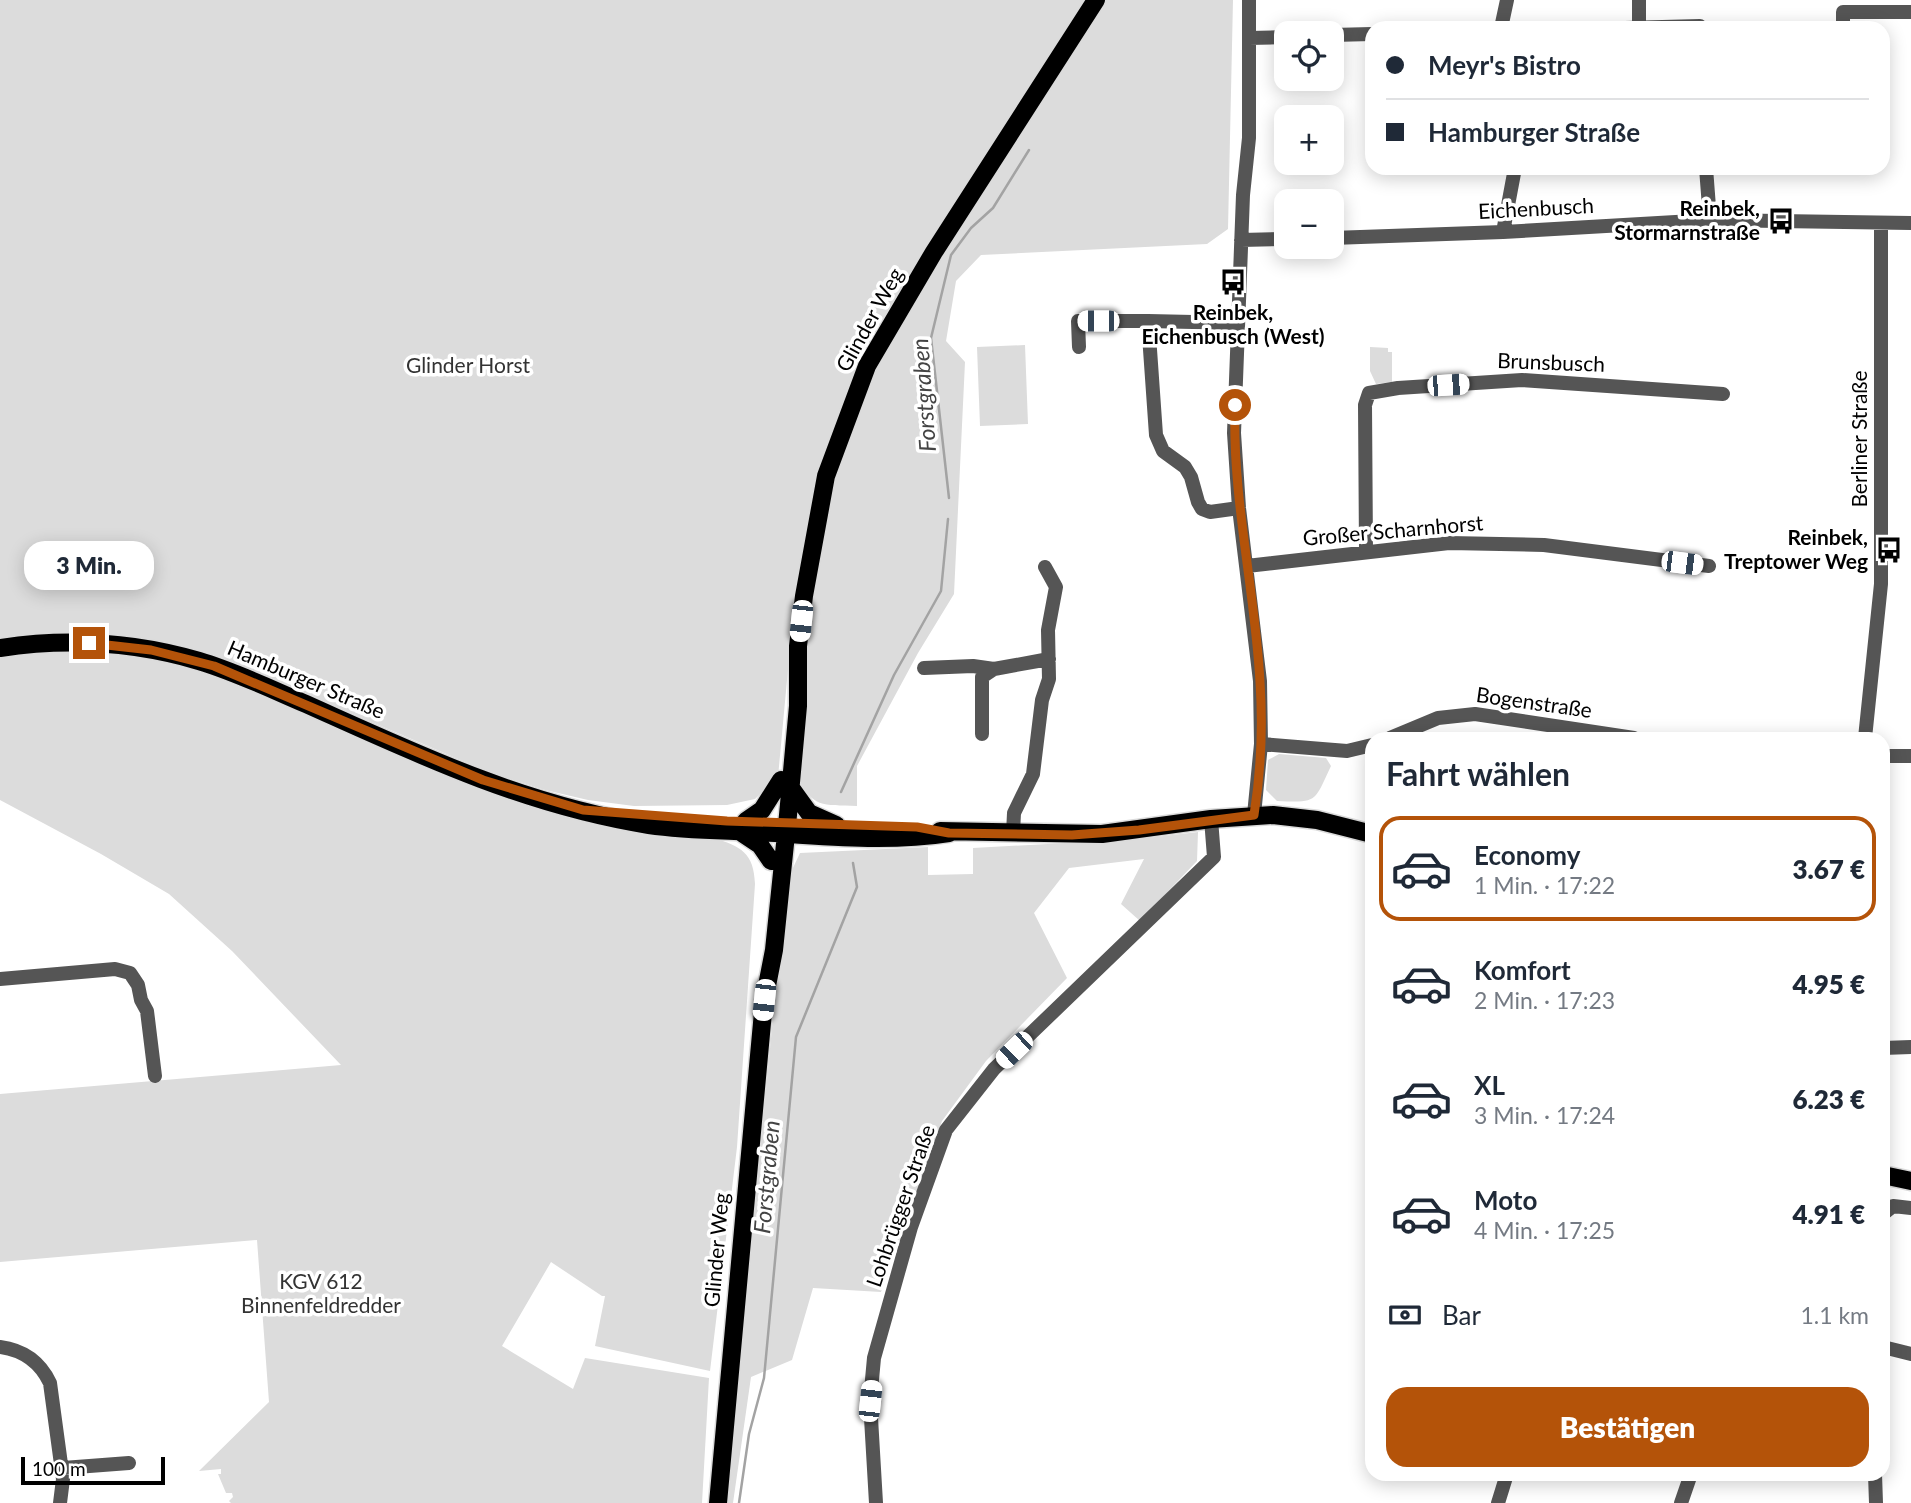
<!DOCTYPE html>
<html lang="de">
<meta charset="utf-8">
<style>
:root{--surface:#fff;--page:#f2f2f3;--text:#1f2937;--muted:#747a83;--line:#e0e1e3;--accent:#b45309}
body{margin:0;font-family:Lato,sans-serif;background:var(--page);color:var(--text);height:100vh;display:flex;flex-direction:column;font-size:26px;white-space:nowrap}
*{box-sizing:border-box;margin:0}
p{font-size:23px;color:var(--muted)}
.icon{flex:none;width:38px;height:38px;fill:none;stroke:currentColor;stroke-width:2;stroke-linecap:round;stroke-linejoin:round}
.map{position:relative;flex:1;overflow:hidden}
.details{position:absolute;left:1365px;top:732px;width:525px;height:749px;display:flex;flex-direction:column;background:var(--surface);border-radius:21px;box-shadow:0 4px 18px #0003}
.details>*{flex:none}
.banner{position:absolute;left:1365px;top:21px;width:525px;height:154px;border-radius:21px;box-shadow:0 4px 18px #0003;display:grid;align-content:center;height:154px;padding:0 21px;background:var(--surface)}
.buttons{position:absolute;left:1274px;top:21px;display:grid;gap:14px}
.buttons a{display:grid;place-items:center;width:70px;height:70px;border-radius:14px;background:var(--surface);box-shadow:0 4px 18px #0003;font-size:35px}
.scale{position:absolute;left:21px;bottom:18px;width:144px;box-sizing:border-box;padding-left:7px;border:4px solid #000;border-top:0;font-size:19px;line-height:24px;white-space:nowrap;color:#000;-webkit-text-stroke:5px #fff;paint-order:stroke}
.end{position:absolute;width:32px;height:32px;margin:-16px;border:9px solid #b45309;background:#fff;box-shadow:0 0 0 4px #fff}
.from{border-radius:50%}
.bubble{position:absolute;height:49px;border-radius:21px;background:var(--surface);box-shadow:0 4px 18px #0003;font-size:23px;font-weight:800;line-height:49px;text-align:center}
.car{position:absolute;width:21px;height:42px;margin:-21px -10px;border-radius:9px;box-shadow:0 0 5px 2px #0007;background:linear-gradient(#fff 24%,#345 0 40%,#fff 0 76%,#345 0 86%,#fff 0)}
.banner b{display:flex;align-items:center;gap:24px;height:66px;font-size:26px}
.banner b+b{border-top:2px solid var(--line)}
.banner i{width:18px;height:18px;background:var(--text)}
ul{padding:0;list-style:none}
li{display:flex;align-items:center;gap:21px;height:105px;margin:0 14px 10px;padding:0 7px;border:4px solid transparent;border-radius:21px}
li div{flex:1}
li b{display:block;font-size:26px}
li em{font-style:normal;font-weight:800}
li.on{border-color:var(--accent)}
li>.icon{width:63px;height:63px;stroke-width:1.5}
h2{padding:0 21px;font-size:32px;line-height:84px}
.pay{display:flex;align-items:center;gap:18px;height:77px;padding:0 21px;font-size:26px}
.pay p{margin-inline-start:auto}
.cta{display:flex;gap:14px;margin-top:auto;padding:14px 21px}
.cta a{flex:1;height:80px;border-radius:21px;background:var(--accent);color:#fff;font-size:28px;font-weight:800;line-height:80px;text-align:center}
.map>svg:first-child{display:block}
</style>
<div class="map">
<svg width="1911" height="1503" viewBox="0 0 1911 1503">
<rect width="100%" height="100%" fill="#fff"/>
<path fill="#dcdcdc" d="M0 0H1086L927 248 818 474 795 594 778 777 755 799 727 805 634 806 588 800 545 790 491 773 245 668 152 641 104 635 54 634 0 640Z
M1106 0H1233L1228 229 1207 244 981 255 956 281 946 341 965 362 954 594 918 653 857 766V806C822 805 813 808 796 776L812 597 834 478 875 369 941 256Z
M1025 345 1028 424 980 426 977 347Z
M1370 347 1388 348V352H1392V382L1376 384 1370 371Z
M53 650 103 651 151 658 189 667 242 684 434 768 713 838C741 846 754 853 755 884L737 1147 710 1371 595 1346 605 1296H602L551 1262 502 1346 573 1389 585 1358 709 1378 702 1503H231L229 1501 233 1497 232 1493H226L218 1474H221V1469L199 1471 269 1402 257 1240 0 1262V1094L341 1065 232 951 169 894 101 854 0 800V656Z
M1279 754 1326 758 1331 766C1314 802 1318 803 1277 801L1266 790 1268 760Z
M1198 832 1197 861 1140 921 1121 904 1144 859 1069 868 1034 913 1067 978 986 1061 942 1121 881 1292 813 1288 792 1360 751 1377 733 1503H726L775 997 792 870 800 853 928 847V875L973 874V848L1138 839Z"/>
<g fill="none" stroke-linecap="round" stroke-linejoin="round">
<path stroke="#a3a3a3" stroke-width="2.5" d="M949 498 931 338 951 255 971 228 993 208 1029 150
M841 792 894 675 941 591 948 519
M739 1503 749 1434 764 1378 796 1037 857 887 853 863"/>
<g stroke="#dbdbdb" stroke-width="21">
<path id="major" d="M0 648C66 638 134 642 199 661 236 672 271 689 306 704 364 730 422 757 481 779 534 799 593 816 649 825 691 831 733 830 775 833 833 837 892 842 949 833
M791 788 809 813 836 825
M746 821 762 810 781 780
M940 831 1102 834 1211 819 1273 815 1317 820 1372 834
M742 833 760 845 771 861
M1883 1175 1911 1181
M718 1503 764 1001 774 950 788 815 798 706V646L804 596 826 476 867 366 934 252 1096 0"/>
</g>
<path stroke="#555" stroke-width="14" d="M1249 0V138L1243 195 1234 433 1239 508 1260 681 1261 744 1254 815
M1639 0V28
M1501 28 1507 0
M1625 28 1700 26V28
M1843 28V12H1911
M1332 35 1372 34
M1249 38 1286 37
M1706 168 1710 220
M1503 232 1515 168
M1332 238 1503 232 1710 220 1911 223
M1241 240 1286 239
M1238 323 1148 321 1156 435 1163 451 1185 467 1191 477 1198 502 1202 509 1210 512 1239 508
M1079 347 1078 321H1148
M1366 551 1365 405 1369 393 1398 388 1522 380 1723 394
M1247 566 1449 543 1544 545 1709 566
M924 668 973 666 994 669 1049 659
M982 734V677L994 669
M1390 738 1438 718 1475 714 1634 738
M1865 738 1881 584V223
M1261 744 1347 751 1372 745
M1883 756H1911
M1013 833 1014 813 1033 774 1042 700 1049 679 1048 630 1056 587 1045 567
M0 979 115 969 130 973 138 985 141 1000 147 1011 155 1076
M1883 1048 1911 1047
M1883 1214 1893 1206 1911 1208
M0 1347C23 1350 40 1362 50 1383L63 1479 60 1503
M1883 1347 1911 1354
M63 1468 129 1463
M1875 1474 1876 1503
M876 1503 870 1401 874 1358 911 1227 946 1130 994 1069 1214 857 1211 819
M1498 1503 1507 1474
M1681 1503 1691 1474"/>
<use href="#major" stroke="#000" stroke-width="18"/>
</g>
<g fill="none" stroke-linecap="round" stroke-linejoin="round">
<path stroke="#b45309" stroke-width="9" d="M89 643 151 650 214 666 483 780 583 810 727 821 917 827 949 833 1072 835 1139 830 1254 815C1261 771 1263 727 1260 682 1255 589 1232 499 1235 405"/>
</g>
<defs>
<g id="bus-bare" transform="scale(2.1)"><path d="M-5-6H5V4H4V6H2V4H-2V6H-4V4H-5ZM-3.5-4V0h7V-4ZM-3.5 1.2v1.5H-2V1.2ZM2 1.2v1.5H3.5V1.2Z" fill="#000" stroke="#fff" stroke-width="2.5" paint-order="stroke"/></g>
</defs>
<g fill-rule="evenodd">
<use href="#bus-bare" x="1781" y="221"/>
<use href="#bus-bare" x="1233" y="282"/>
<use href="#bus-bare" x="1889" y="550"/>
</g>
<g text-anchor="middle" stroke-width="7" stroke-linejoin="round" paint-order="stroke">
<g font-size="21" fill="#000" stroke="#fff">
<text transform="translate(1536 209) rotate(-3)" y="7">Eichenbusch</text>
<text transform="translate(870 320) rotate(-61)" y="7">Glinder Weg</text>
<text transform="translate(1551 363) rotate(2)" y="7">Brunsbusch</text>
<text transform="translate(1860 439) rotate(-90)" y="7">Berliner Straße</text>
<text transform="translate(1393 531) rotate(-5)" y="7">Großer Scharnhorst</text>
<text transform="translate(306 680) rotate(23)" y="7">Hamburger Straße</text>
<text transform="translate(1534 703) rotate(8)" y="7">Bogenstraße</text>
<text transform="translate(901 1206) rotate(-71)" y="7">Lohbrügger Straße</text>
<text transform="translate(717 1250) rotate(-85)" y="7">Glinder Weg</text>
</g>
<g font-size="21" font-weight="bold" fill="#000" stroke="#fff" text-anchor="end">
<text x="1760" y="216">Reinbek,<tspan x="1760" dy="24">Stormarnstraße</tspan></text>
<text x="1233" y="320" text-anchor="middle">Reinbek,<tspan x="1233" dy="24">Eichenbusch (West)</tspan></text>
<text x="1868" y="545">Reinbek,<tspan x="1868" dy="24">Treptower Weg</tspan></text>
</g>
<g font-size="21" fill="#333" stroke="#fff">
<text x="468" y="373">Glinder Horst</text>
<text x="321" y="1289">KGV 612<tspan x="321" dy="24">Binnenfeldredder</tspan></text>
</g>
<g font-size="23" font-style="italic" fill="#444" stroke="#fff">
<text transform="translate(924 395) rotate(-94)" y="8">Forstgraben</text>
<text transform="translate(767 1177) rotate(-85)" y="8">Forstgraben</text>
</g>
</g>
</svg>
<div class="buttons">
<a><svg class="icon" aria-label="locate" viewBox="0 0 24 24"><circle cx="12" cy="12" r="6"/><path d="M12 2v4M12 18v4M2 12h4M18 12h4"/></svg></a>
<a>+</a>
<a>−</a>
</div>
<div class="scale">100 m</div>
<i class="end from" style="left:1235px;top:405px"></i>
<i class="end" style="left:89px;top:643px"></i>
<div class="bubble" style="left:24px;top:541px;width:130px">3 Min.</div>
<i class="car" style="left:1098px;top:321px;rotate:270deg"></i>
<i class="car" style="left:1448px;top:385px;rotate:86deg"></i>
<i class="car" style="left:1682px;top:563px;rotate:97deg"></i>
<i class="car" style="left:801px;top:621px;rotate:186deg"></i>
<i class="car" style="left:764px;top:1000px;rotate:186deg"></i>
<i class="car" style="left:1014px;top:1050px;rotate:226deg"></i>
<i class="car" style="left:870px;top:1401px;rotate:6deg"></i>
<div class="banner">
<b><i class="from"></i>Meyr's Bistro</b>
<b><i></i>Hamburger Straße</b>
</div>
<section class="details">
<h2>Fahrt wählen</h2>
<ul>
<li class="on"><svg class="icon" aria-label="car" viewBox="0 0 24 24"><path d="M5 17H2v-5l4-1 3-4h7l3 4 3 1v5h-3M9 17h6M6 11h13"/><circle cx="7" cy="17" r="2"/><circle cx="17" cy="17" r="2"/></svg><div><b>Economy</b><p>1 Min. · 17:22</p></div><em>3.67 €</em></li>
<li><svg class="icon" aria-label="car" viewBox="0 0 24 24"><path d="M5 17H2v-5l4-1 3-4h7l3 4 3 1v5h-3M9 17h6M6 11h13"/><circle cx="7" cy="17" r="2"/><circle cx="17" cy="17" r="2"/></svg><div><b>Komfort</b><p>2 Min. · 17:23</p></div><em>4.95 €</em></li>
<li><svg class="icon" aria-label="car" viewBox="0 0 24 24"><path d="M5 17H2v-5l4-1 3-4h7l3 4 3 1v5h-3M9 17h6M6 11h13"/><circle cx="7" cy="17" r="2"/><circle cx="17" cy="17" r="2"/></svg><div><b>XL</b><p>3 Min. · 17:24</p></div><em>6.23 €</em></li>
<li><svg class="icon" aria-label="car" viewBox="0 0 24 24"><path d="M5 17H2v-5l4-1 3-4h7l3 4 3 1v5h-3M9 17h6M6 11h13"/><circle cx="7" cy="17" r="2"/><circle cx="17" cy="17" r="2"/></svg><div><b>Moto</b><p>4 Min. · 17:25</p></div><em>4.91 €</em></li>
</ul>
<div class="pay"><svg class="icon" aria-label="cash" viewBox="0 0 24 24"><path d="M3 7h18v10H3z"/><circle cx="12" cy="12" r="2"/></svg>Bar<p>1.1 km</p></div>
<div class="cta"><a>Bestätigen</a></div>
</section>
</div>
